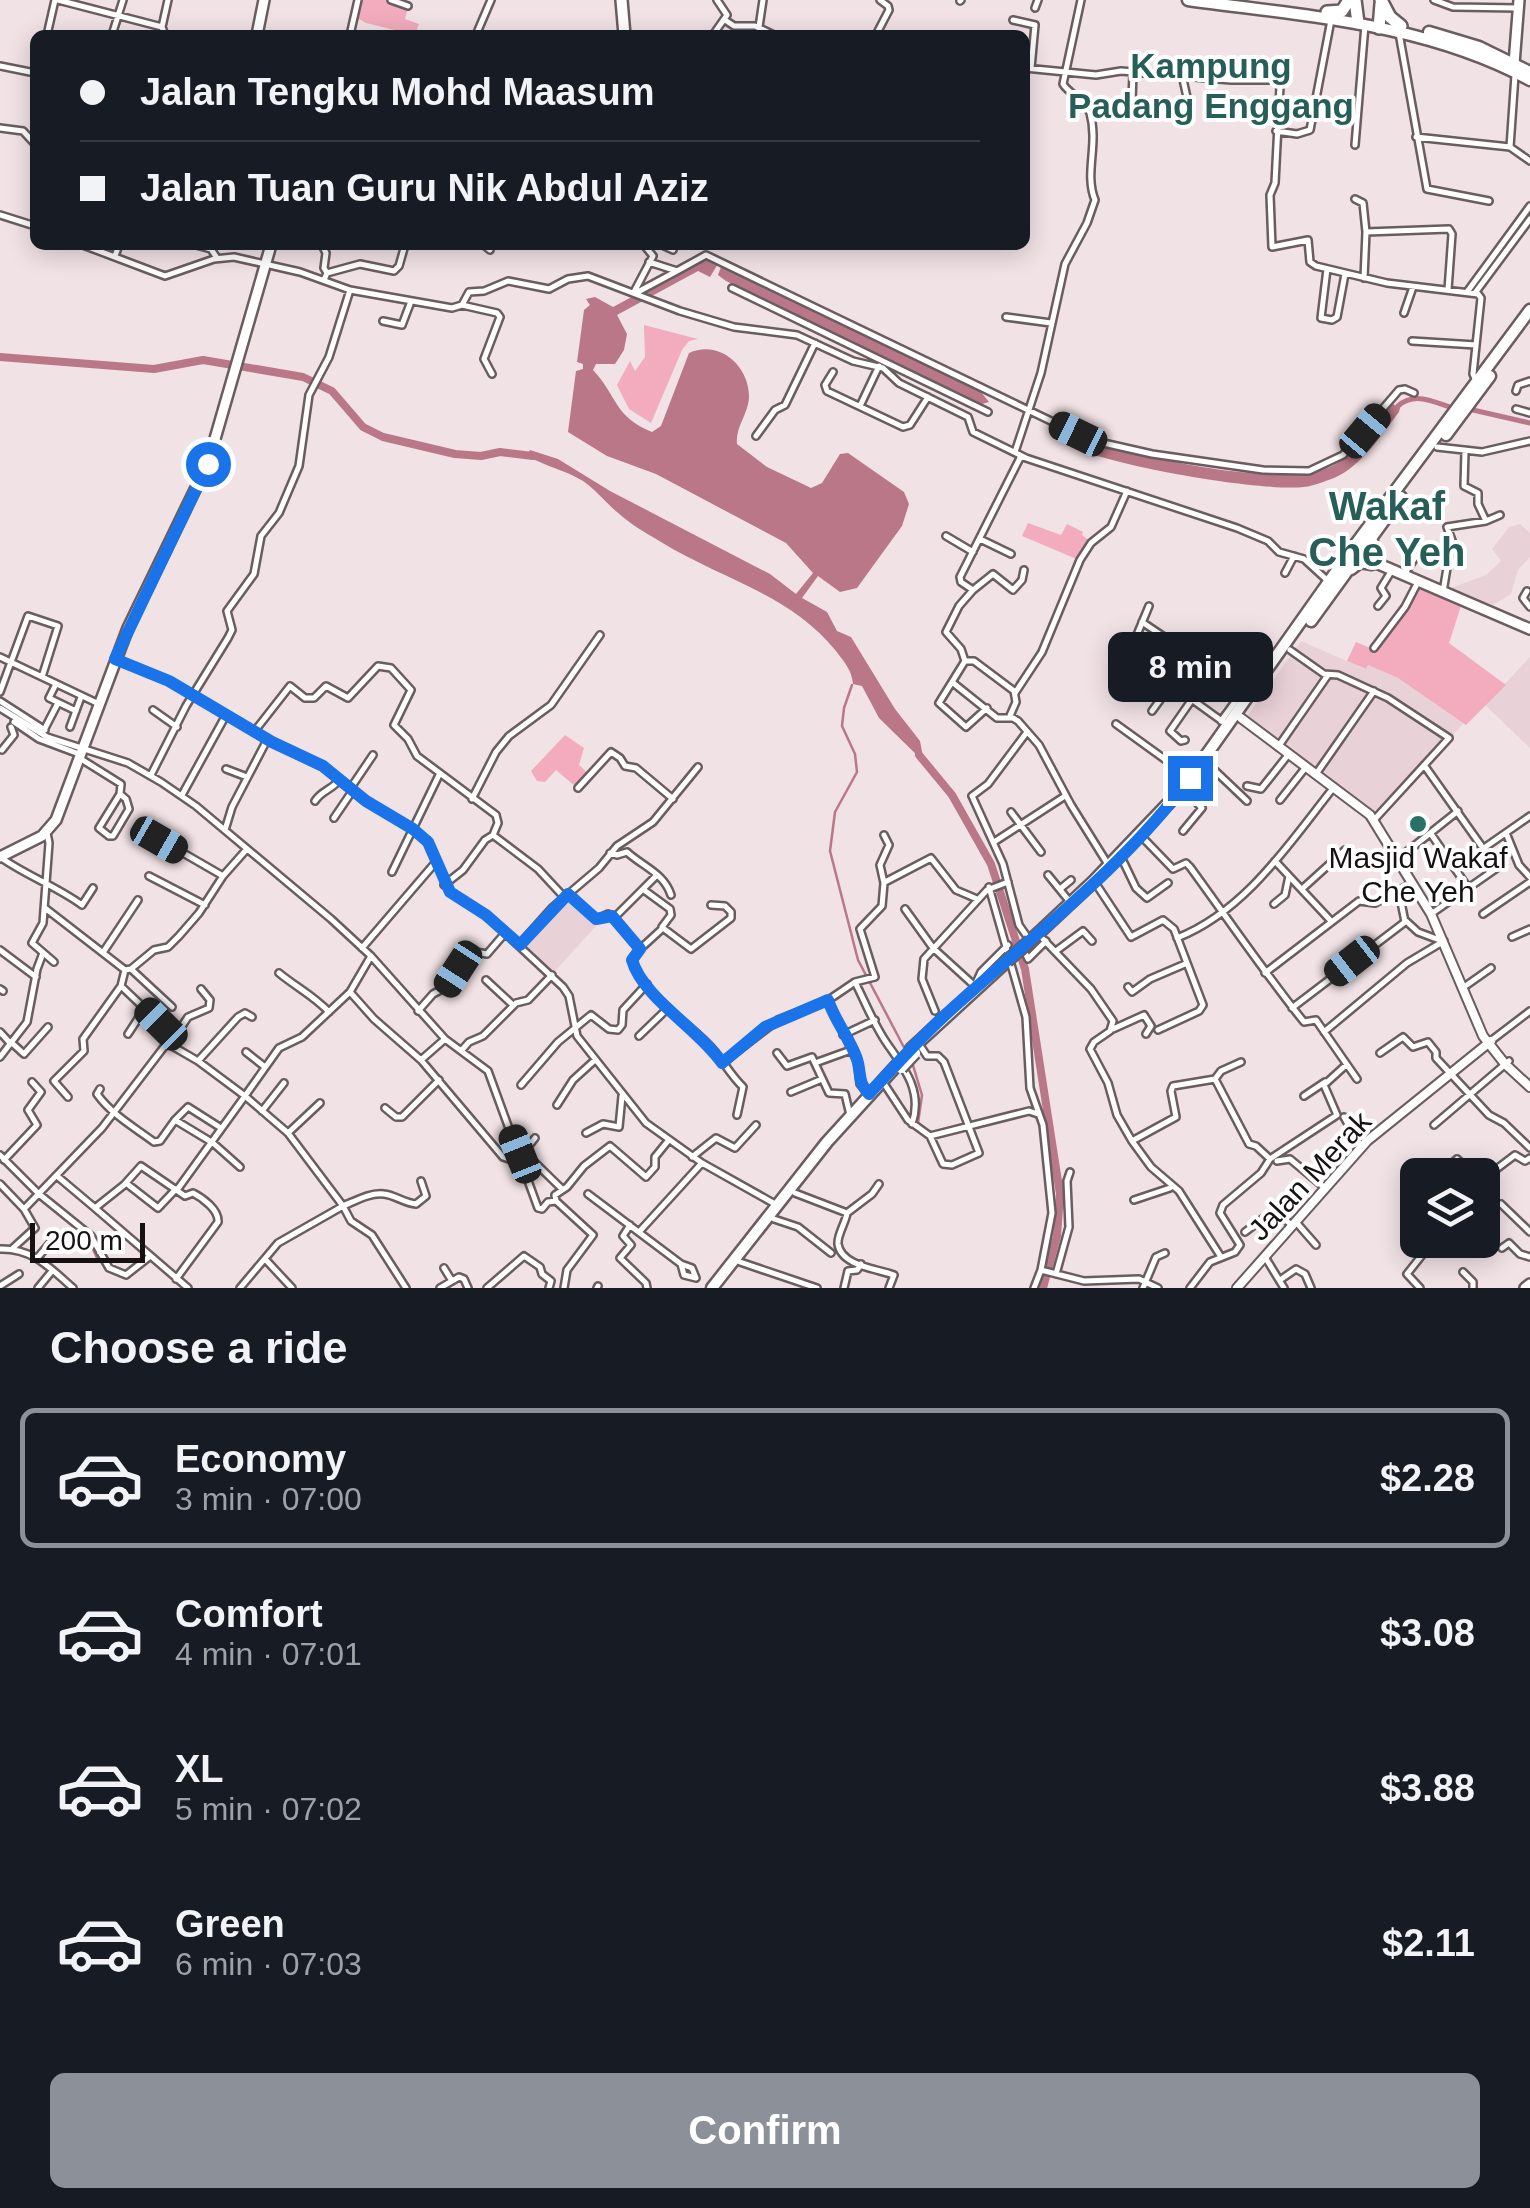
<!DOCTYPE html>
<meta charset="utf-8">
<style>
:root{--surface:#171b24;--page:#242831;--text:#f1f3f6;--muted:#9ea1a6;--line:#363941;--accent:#8c9099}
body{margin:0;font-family:Arial,sans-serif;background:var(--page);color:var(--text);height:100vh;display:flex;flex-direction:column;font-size:38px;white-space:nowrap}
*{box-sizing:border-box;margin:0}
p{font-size:32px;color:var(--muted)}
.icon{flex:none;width:55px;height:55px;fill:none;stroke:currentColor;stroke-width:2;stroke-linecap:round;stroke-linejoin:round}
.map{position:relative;height:1288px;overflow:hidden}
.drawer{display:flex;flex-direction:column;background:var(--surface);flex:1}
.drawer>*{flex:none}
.top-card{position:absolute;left:30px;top:30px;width:1000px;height:220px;border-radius:15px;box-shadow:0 5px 25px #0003;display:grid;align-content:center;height:220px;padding:0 50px;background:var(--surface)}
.controls{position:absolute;left:1400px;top:1158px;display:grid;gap:20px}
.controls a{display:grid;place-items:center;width:100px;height:100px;border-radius:15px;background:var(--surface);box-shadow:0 5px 25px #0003;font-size:50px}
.scale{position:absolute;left:30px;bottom:25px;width:115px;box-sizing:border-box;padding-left:10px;border:5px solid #161112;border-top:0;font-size:28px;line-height:35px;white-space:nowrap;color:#161112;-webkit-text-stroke:8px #fff;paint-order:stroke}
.end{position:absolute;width:45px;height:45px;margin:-22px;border:12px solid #1a73e8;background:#fff;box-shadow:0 0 0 5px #fff}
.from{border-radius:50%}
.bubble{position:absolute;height:70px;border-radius:15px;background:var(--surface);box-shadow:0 5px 25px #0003;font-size:32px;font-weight:600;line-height:70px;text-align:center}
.car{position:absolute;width:30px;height:60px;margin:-30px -15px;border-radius:12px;box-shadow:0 0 8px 2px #0007;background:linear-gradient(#222 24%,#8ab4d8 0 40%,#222 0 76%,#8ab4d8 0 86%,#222 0)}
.top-card b{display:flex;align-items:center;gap:35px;height:95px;font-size:38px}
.top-card b+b{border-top:2px solid var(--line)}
.top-card i{width:25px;height:25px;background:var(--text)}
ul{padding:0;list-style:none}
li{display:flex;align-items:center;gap:30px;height:140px;margin:0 20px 15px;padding:0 30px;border:5px solid transparent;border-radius:15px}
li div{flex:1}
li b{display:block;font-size:38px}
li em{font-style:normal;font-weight:600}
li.selected{border-color:var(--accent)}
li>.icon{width:90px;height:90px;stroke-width:1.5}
h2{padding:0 50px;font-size:45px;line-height:120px}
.button{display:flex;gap:20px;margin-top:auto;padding:20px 50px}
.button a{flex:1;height:115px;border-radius:15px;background:var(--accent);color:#fff;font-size:40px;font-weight:600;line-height:115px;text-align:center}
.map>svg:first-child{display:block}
</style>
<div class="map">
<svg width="1530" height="1288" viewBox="0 0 1530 1288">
<rect width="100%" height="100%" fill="#f1e2e5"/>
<path fill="#e9d2d7" d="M1520 524 1530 533V557L1518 570 1511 594 1493 605 1451 588 1486 575 1501 561 1492 549 1509 527Z
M1301 641 1365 669 1368 665 1398 678 1464 723 1374 820 1244 721Z
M1530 657V748L1485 705Z
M567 898 599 923 553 973 524 943Z"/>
<path fill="#f2acbd" d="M360 0H385L408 8 405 19 419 24 415 35 366 23 357 18Z
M644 325 698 339 689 341 682 350 651 423 629 409 617 385 630 361 635 371 645 357Z
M1028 523 1061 535 1067 524 1083 532 1082 535 1090 541 1079 560 1022 536Z
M1417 588 1461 606 1449 643 1506 685 1466 725 1398 678 1368 665 1366 669 1347 661 1356 642 1375 650 1406 608Z
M565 735 584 748 579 765 589 774 575 786 556 770 545 782 537 781 531 771Z"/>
<path fill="#ba7787" d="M708 256 719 262 710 277 698 271 617 315 627 334 624 350 615 364H596L593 370C617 395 614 417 652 432L661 426 689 353C719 339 750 366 749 398 748 414 735 428 737 444L767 467 811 488 822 483 840 454 848 453 904 492 909 504 902 526 857 588 840 592 818 576 802 598 827 612 837 631 851 637 895 709 920 741 924 762 879 718 862 686 853 684C852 670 844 662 836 651 790 594 721 579 661 542 646 533 630 524 617 512 605 502 596 490 583 481 565 470 545 466 527 456L530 450 558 459 610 491 770 574 796 594 813 573 786 543 656 474 607 456 568 432 576 371 583 369V364L577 362 584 310 590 305 586 299 595 297 613 307Z
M721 267 966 384 981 392 989 402 982 404 726 281 718 275Z
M1393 404 1400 408 1399 412C1381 435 1362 466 1334 478 1325 481 1314 486 1304 487 1260 492 1098 464 1061 442L1070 434C1122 454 1286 492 1334 465 1358 452 1376 425 1393 404Z"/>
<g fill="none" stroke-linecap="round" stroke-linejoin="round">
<path stroke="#ba7787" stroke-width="2.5" d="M852 685 844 708 842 726 855 754 857 772 835 812 830 851 858 960 908 1055
M912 1062 922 1095 918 1123
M0 1160 34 1194
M39 1198 56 1211
M86 1234 98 1260"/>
<path stroke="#ba7787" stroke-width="5" d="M1398 406C1414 392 1432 401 1450 407
M1473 410 1530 423"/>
<path stroke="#ba7787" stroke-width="8" d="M0 357 154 369 203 360 303 377 332 391 363 427 383 437 455 454 481 456 500 452 533 456
M919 755 952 795 991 864 1025 969 1060 1194 1057 1236 1043 1288"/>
<g stroke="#695d5f" stroke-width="10">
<path id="minor" d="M58 0 162 27
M391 0 408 6
M619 0 622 35
M624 0 627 35
M1434 0 1453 7 1518 8
M960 1 961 0
M1035 8 1038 0
M725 20 734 26H755L774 35
M1013 20 1035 25 1031 68
M759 27 763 0
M1399 33 1427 189 1489 201
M47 35 55 0
M112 35 123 0
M165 35 162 27 168 0
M350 35 358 0
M476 35 491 0
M713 35 727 15 717 0
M876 35 889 10 888 6 880 0
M0 66 35 73
M1025 68 1096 75 1121 71 1231 80H1276L1280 86 1275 183 1270 195 1272 247 1308 240 1310 262 1316 266 1387 283 1478 294 1481 298 1473 374 1477 383
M1133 72 1132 102 1138 112
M1182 75 1191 115
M0 128 23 131 35 144
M1276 131 1297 134 1310 130 1331 20
M1416 137 1510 147 1530 161
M1355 145 1365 25
M1510 147 1515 75
M1355 199 1363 203 1366 232 1364 278
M0 215 35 226
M1366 232 1449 229 1452 234 1448 290
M83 245 165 276 214 259 234 257 300 272 350 290 452 308 462 305 497 313 500 317 484 359 492 374
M196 245 211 249 217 258
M322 245 326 253 324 268 327 273
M484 245 490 250
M662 245 673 250
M115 256 119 245
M649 262 677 271 706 255 1078 434 1099 442 1152 454 1263 470 1309 471 1343 455 1399 390 1405 389 1414 393
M1327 269 1321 318 1332 320 1337 317 1345 274
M324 280 327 273 360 264 394 271 399 266 405 245
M732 288 988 412
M634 292 653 256 644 245
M1467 292 1530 206
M636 293 677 271
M1475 293 1530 219
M462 305 469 292 484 291 508 281 549 289 568 279 588 276 680 311 734 327 797 335 853 361 883 368 899 383 968 417 973 432 1026 458 1237 528 1268 541 1279 552 1304 559 1328 581
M1404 313 1413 287
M1006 317 1051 323
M383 321 402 325 410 304
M1412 341 1476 345
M833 372 825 385 827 391 903 427 910 425 928 397
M1516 391 1518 385 1530 381
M860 406 879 366
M1516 409 1530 413
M756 436 775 410 785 405 815 343
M1437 447 1482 452 1530 441
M1465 451 1464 486 1478 493V504L1486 521
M1015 452 1041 373 1065 264 1087 223 1095 200C1084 173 1099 145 1090 113 1086 100 1070 95 1063 84L1081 0
M946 536 973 552
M980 539 1011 554
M1457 554 1447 527 1486 521 1500 515
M1285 573 1294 556
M1404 575 1416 556
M973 590 993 574 1013 590 1022 580 1024 570
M1527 591 1523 598 1530 607
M1443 592 1447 568
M1149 606 1129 654 1226 724
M1378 606 1386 596 1381 588 1392 570
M1142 622 1182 649 1190 640 1205 647
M1374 648 1405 607 1418 582
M1290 650 1324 674 1338 675 1388 698 1449 738 1374 820
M0 657 99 704
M115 659 169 681 271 742 323 767 365 801 413 829 428 842 450 892 486 915 563 987 569 996 577 1036 646 1123 702 1163 775 1204
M967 661H974L1014 691 1016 702 1009 718
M1161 677 1182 649
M952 682 997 718H1013L1018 721 1039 745 1071 805 1109 866
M1135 683 1146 667
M56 684 49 698 76 711
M0 692 28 616 58 626 42 677
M1015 693 1042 652 1080 560 1091 543 1111 527 1127 491
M0 701 45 730
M0 708 47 737 128 763 161 782 196 806 331 919 371 956 445 1039 488 1071 538 1208 542 1209 548 1202 556 1201
M987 708 966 727 939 703 965 661 961 649 946 632 959 606 973 590 961 582 960 577 1021 456
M153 710 177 727
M1152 711 1171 685
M1221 721 1259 669 1265 673
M14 722 39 739 79 754
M1116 724 1188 776
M70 727 81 697
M43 732 58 703
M254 732 290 686 305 698H314L326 686 348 698 378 666 391 668 411 690 394 725 408 739 417 756 496 815 498 823 493 835 538 869 564 897
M1185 740 1181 741 1170 731 1218 662
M1278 747 1328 675
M2 750 14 735 11 727
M81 759 121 784 120 794 99 828 109 836H113L129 809 126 799 120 794
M1208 764 1247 801
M1424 765 1497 868 1431 914
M226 769 247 777
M1316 774 1374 691
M151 775 186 706 228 638 232 630 227 611 254 574 261 536 279 513 299 466 309 395 329 357 350 290
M1247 786 1261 789 1288 755
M578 788 611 752 620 758 625 766 636 768 673 799
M350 789 373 755
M182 795 226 715
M472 799 496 752 509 736 551 705 600 635
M1280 800 1306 767
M315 801C322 790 332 790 339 780
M1011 812 1041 852
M334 818 353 790
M225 830 232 807 267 740
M1183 831 1202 808 1187 793
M47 833 49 843 43 923 32 943 54 962
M1506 833 1519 865 1530 877
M1431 834 1469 889
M159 839 223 876
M1144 839 1173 869 1186 863 1190 867C1228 919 1264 972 1304 1022L1316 1020 1357 1079
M994 842 1065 796
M1484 848 1530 816
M610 853 617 855 627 852C642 866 664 873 671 895
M0 857C25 875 56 886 82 905L93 888
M1399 858 1458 811
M1123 861 1136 888 1147 898 1168 883
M1275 861 1331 921
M392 872 439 775
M1048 875 1070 902
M149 876 205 905
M885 882 931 858 956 890 977 899
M444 885 463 870 485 840 493 835
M989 887 1026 1017 1030 1088 1043 1125 1052 1213 1041 1270 1084 1281 1139 1279 1158 1288
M1098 887 1131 937 1163 920 1174 929 1203 1005 1199 1011 1158 1030
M1060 889 1071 880
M1302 889 1345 850
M644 890 670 909 671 915 662 927
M567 894 597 919 608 914 614 918 656 876
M1274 904 1285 895 1289 876
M45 908 125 970 121 986 161 1024 167 1043 198 1061 245 1096 279 1048 302 1037 350 992 371 956
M905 909 933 948 977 988
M1483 914 1530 882
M614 918 640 949 663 928 691 949 731 918V912L725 906 711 905
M1406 921 1418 932 1442 941
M1026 935 1019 925 1003 864 972 796 988 784 1027 732
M1512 937 1530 929
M1177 938C1246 911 1290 842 1334 787
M1043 939 1091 989 1113 1021 1110 1031 1094 1042 1090 1049 1108 1083 1117 1115 1132 1141 1151 1167 1179 1191 1221 1257
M519 945 552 908 599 868 617 846 653 822 698 767
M362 948 435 863
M1023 948 1028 959 1046 941
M640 949 632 960C642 993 683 1020 707 1043 721 1056 729 1074 743 1087L737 1115
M0 950 36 977
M104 951 138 900
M1056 951 1083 931 1092 941
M131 969 172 1007
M125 970 131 969 154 950 168 947 179 936 199 913 223 876 246 850
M279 973C296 987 314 996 329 1012
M1265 973 1359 901 1375 903 1411 884
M486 980 513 1005
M855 982C865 1002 875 1027 888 1045 905 1069 923 1092 912 1124
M975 985 981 972 1008 945
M1128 987 1132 992 1150 979 1185 964
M1464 987 1491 968
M0 989 3 991
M350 992 374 1019 421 1060 503 1157 509 1159 524 1152 535 1138
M828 1000 858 1063 860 1084 869 1094
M1292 1008 1405 922 1401 902 1405 887
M418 1011 433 994 446 987 470 951 487 954 506 932
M935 1011 922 979 924 959 987 890 1008 882
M1113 1029 1144 1015 1151 1026 1146 1034
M0 1032 11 1044
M1324 1032 1407 963 1444 941
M128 1034 145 1008
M843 1035 875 1020
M639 1036 667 1009
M1492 1040 1530 1011
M12 1043 24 1054 48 1027
M170 1044 188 1017 209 1008 210 1000 201 989
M921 1047 927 1056H938L944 1062 979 1153 952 1165 943 1164 930 1136
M461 1051 469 1042 483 1036 516 1003 528 1000 552 975
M246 1052 265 1067
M777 1053 787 1066 812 1057 829 1093 845 1094 850 1115
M1380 1053 1403 1037 1413 1047 1428 1042 1436 1052V1058L1489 1115 1504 1123 1530 1148
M0 1057 27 1022 37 969 43 953
M421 1060 445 1039
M198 1061 238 1017 245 1013 252 1017
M722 1063 778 1020 827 1001 855 982 875 977 860 929 882 906 884 883 880 865 889 845 884 835
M815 1063 851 1050
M1215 1079 1249 1144 1256 1146 1270 1159
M521 1085 558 1042 591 1015 609 1029 618 1030 622 1025 623 1010 647 984
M885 1085 908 1120 930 1136 1029 1111 1038 1114
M100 1089 97 1094C112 1115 134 1127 154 1142L160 1141 175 1120 213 1143 240 1167
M791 1092 822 1079
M1304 1096 1325 1082
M68 1097 54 1081 84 1051 83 1039 121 986
M557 1105 573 1080 595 1060
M385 1108 396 1117H402L439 1080
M262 1111 284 1083
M1344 1117 1361 1147
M176 1119 188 1107 221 1128
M1434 1125 1509 1061
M288 1133 320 1103
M586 1133 603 1124 619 1127 622 1096
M1132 1141 1176 1117 1171 1091 1173 1086 1215 1079 1221 1071 1241 1062
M525 1153 562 1189
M0 1155 39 1194 91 1236 109 1268 126 1275 149 1257
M692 1157 716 1138 735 1148 756 1125
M4 1160 37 1125 28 1110 41 1092 32 1082
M1277 1161 1290 1159 1325 1188
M1440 1175 1457 1159 1474 1175
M57 1176 95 1208 124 1185 141 1166 185 1196 193 1193C203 1198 219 1210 218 1222L176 1279
M1482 1180 1515 1155 1525 1161 1530 1158
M126 1183 158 1208 176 1189
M0 1184 24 1209
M177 1190 245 1096 288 1133 343 1206C355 1201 371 1192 384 1194 395 1195 404 1203 416 1204L426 1196 421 1181
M795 1193 847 1213C846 1222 837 1235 838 1244 841 1266 878 1269 894 1275L889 1288
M588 1194 681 1264 692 1268 696 1278 684 1275 681 1264
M1134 1200 1170 1188
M1501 1204 1530 1232
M95 1208 188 1288
M847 1213 872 1194 879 1184
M774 1219 798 1227 831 1253
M1295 1221 1316 1245
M630 1225 623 1236 631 1245 620 1258 646 1283 647 1288
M639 1232 701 1164
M1245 1232 1273 1211 1292 1225
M13 1248 35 1228 24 1209 102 1128 167 1043
M1502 1248 1509 1243 1520 1254 1530 1257
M0 1249C33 1248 50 1268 73 1288
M38 1257 58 1234
M1265 1257 1284 1288
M265 1259 292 1288
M740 1262 817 1288
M444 1268 452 1281
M1463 1272 1473 1282V1288
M1056 1274 1069 1227 1067 1181 1070 1172
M1280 1280 1296 1269 1305 1274 1311 1288
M0 1286 19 1274
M38 1288 52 1271
M240 1288 278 1243 343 1206 351 1221 372 1235 406 1288
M440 1288 459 1277 464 1279 468 1288
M487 1288 524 1256 540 1267 542 1274 551 1281 549 1288
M564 1288 567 1270 593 1235 556 1201 555 1195 567 1187 584 1166 610 1146 646 1177 655 1167V1157L668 1141
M597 1288 598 1286
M844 1288 848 1271 857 1270 861 1264
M1034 1288 1041 1270
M1143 1288 1156 1257 1165 1253
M1190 1288 1210 1262 1235 1252 1240 1245 1220 1213 1223 1205 1261 1173 1270 1159 1337 1115 1324 1085 1346 1065
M1420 1288 1407 1274 1434 1240"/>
</g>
<g stroke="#695d5f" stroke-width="12">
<path id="tertiary" d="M1241 718 1370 815 1431 914 1483 1036 1505 1064 1530 1087
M1237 1288 1367 1141 1491 1041"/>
</g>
<g stroke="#695d5f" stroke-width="14">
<path id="secondary" d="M257 35 264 0
M1514 64 1519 0
M1374 562 1530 629
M0 857 42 836 56 820 128 628 208 463 271 245
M1525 1288 1530 1284"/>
</g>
<g stroke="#695d5f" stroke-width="15">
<path id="primary" d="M1188 0C1304 16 1425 23 1530 80
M1429 32 1479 47 1530 72
M1446 435 1490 376
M1372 541 1369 556 1380 564
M1351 569 1360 562 1372 564
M1311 621 1401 497
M1030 941 1094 881 1183 788 1352 549 1530 310
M911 1049 1007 961
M712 1288 827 1142 898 1064"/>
</g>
<g stroke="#695d5f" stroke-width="16">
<path id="trunk" d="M1355 0 1358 23
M1381 0 1390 17 1401 26
M1327 12 1342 11 1349 0
M1379 28 1381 4"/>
</g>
<use href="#minor" stroke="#fff" stroke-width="5"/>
<use href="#tertiary" stroke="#fff" stroke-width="8"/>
<use href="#secondary" stroke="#fff" stroke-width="9"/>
<use href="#primary" stroke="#fff" stroke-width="10"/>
<use href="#trunk" stroke="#fff" stroke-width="11"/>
<g stroke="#695d5f" stroke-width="15" stroke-linecap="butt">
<path id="primary-bridge" d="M1007 961 1030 941
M901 1068 915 1053"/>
</g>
<use href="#primary-bridge" stroke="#fff" stroke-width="10"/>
</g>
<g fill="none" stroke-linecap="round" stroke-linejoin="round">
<path stroke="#1a73e8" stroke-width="12" d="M208 464 115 659 169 681 272 742 323 766 366 801 413 829 428 842 450 892 486 915 520 945 568 894 596 919 612 916 640 949 632 960C643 998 699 1029 722 1063L765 1027 828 1000C835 1022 854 1044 858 1063 861 1076 858 1082 869 1094 893 1068 917 1041 943 1017 1027 940 1122 870 1190 778"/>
</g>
<circle fill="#2a7168" stroke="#fff" stroke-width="4" cx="1418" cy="824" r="10"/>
<g text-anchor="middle" stroke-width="8" stroke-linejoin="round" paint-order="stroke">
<g font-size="30" fill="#161112" stroke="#fff">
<text x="1418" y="868">Masjid Wakaf<tspan x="1418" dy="34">Che Yeh</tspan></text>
</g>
<g font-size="30" fill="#161112" stroke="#fff">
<text transform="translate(1310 1176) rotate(-47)" y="10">Jalan Merak</text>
</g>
<g font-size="35" font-weight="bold" fill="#275f58" stroke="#fff">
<text x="1211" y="78">Kampung<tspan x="1211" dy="40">Padang Enggang</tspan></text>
</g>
<g font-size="40" font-weight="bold" fill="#275f58" stroke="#fff">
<text x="1387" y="520">Wakaf<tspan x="1387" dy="46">Che Yeh</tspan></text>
</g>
</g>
</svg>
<div class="controls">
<a><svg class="icon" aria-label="layers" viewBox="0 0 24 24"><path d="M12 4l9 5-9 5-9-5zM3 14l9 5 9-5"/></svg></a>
</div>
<div class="scale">200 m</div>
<i class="end from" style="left:208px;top:464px"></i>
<i class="end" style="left:1190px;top:778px"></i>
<div class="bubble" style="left:1108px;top:632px;width:165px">8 min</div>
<i class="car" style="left:1365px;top:431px;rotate:40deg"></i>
<i class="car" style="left:1078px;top:434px;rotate:296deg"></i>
<i class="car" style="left:159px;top:840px;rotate:120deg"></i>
<i class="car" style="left:1352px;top:961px;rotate:232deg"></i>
<i class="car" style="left:458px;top:969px;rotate:213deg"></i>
<i class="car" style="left:161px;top:1024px;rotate:315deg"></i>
<i class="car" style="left:520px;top:1154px;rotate:338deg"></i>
<div class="top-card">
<b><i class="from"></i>Jalan Tengku Mohd Maasum</b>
<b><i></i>Jalan Tuan Guru Nik Abdul Aziz</b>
</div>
</div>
<section class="drawer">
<h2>Choose a ride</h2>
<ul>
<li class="selected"><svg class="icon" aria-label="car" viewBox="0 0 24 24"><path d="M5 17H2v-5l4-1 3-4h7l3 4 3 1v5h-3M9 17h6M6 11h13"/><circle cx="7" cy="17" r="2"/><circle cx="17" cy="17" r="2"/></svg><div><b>Economy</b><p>3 min · 07:00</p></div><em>$2.28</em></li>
<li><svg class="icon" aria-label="car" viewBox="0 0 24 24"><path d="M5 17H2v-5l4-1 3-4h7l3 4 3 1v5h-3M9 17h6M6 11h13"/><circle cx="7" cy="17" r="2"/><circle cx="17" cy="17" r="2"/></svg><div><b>Comfort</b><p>4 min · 07:01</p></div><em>$3.08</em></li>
<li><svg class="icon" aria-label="car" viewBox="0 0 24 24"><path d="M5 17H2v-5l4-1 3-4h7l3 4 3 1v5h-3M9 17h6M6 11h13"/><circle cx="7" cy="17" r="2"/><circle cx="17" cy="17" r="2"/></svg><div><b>XL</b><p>5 min · 07:02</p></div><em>$3.88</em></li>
<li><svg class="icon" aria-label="car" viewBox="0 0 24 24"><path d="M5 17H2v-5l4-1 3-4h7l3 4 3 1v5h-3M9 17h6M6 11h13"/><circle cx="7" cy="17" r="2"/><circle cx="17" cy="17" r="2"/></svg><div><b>Green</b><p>6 min · 07:03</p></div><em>$2.11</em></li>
</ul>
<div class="button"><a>Confirm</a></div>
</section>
